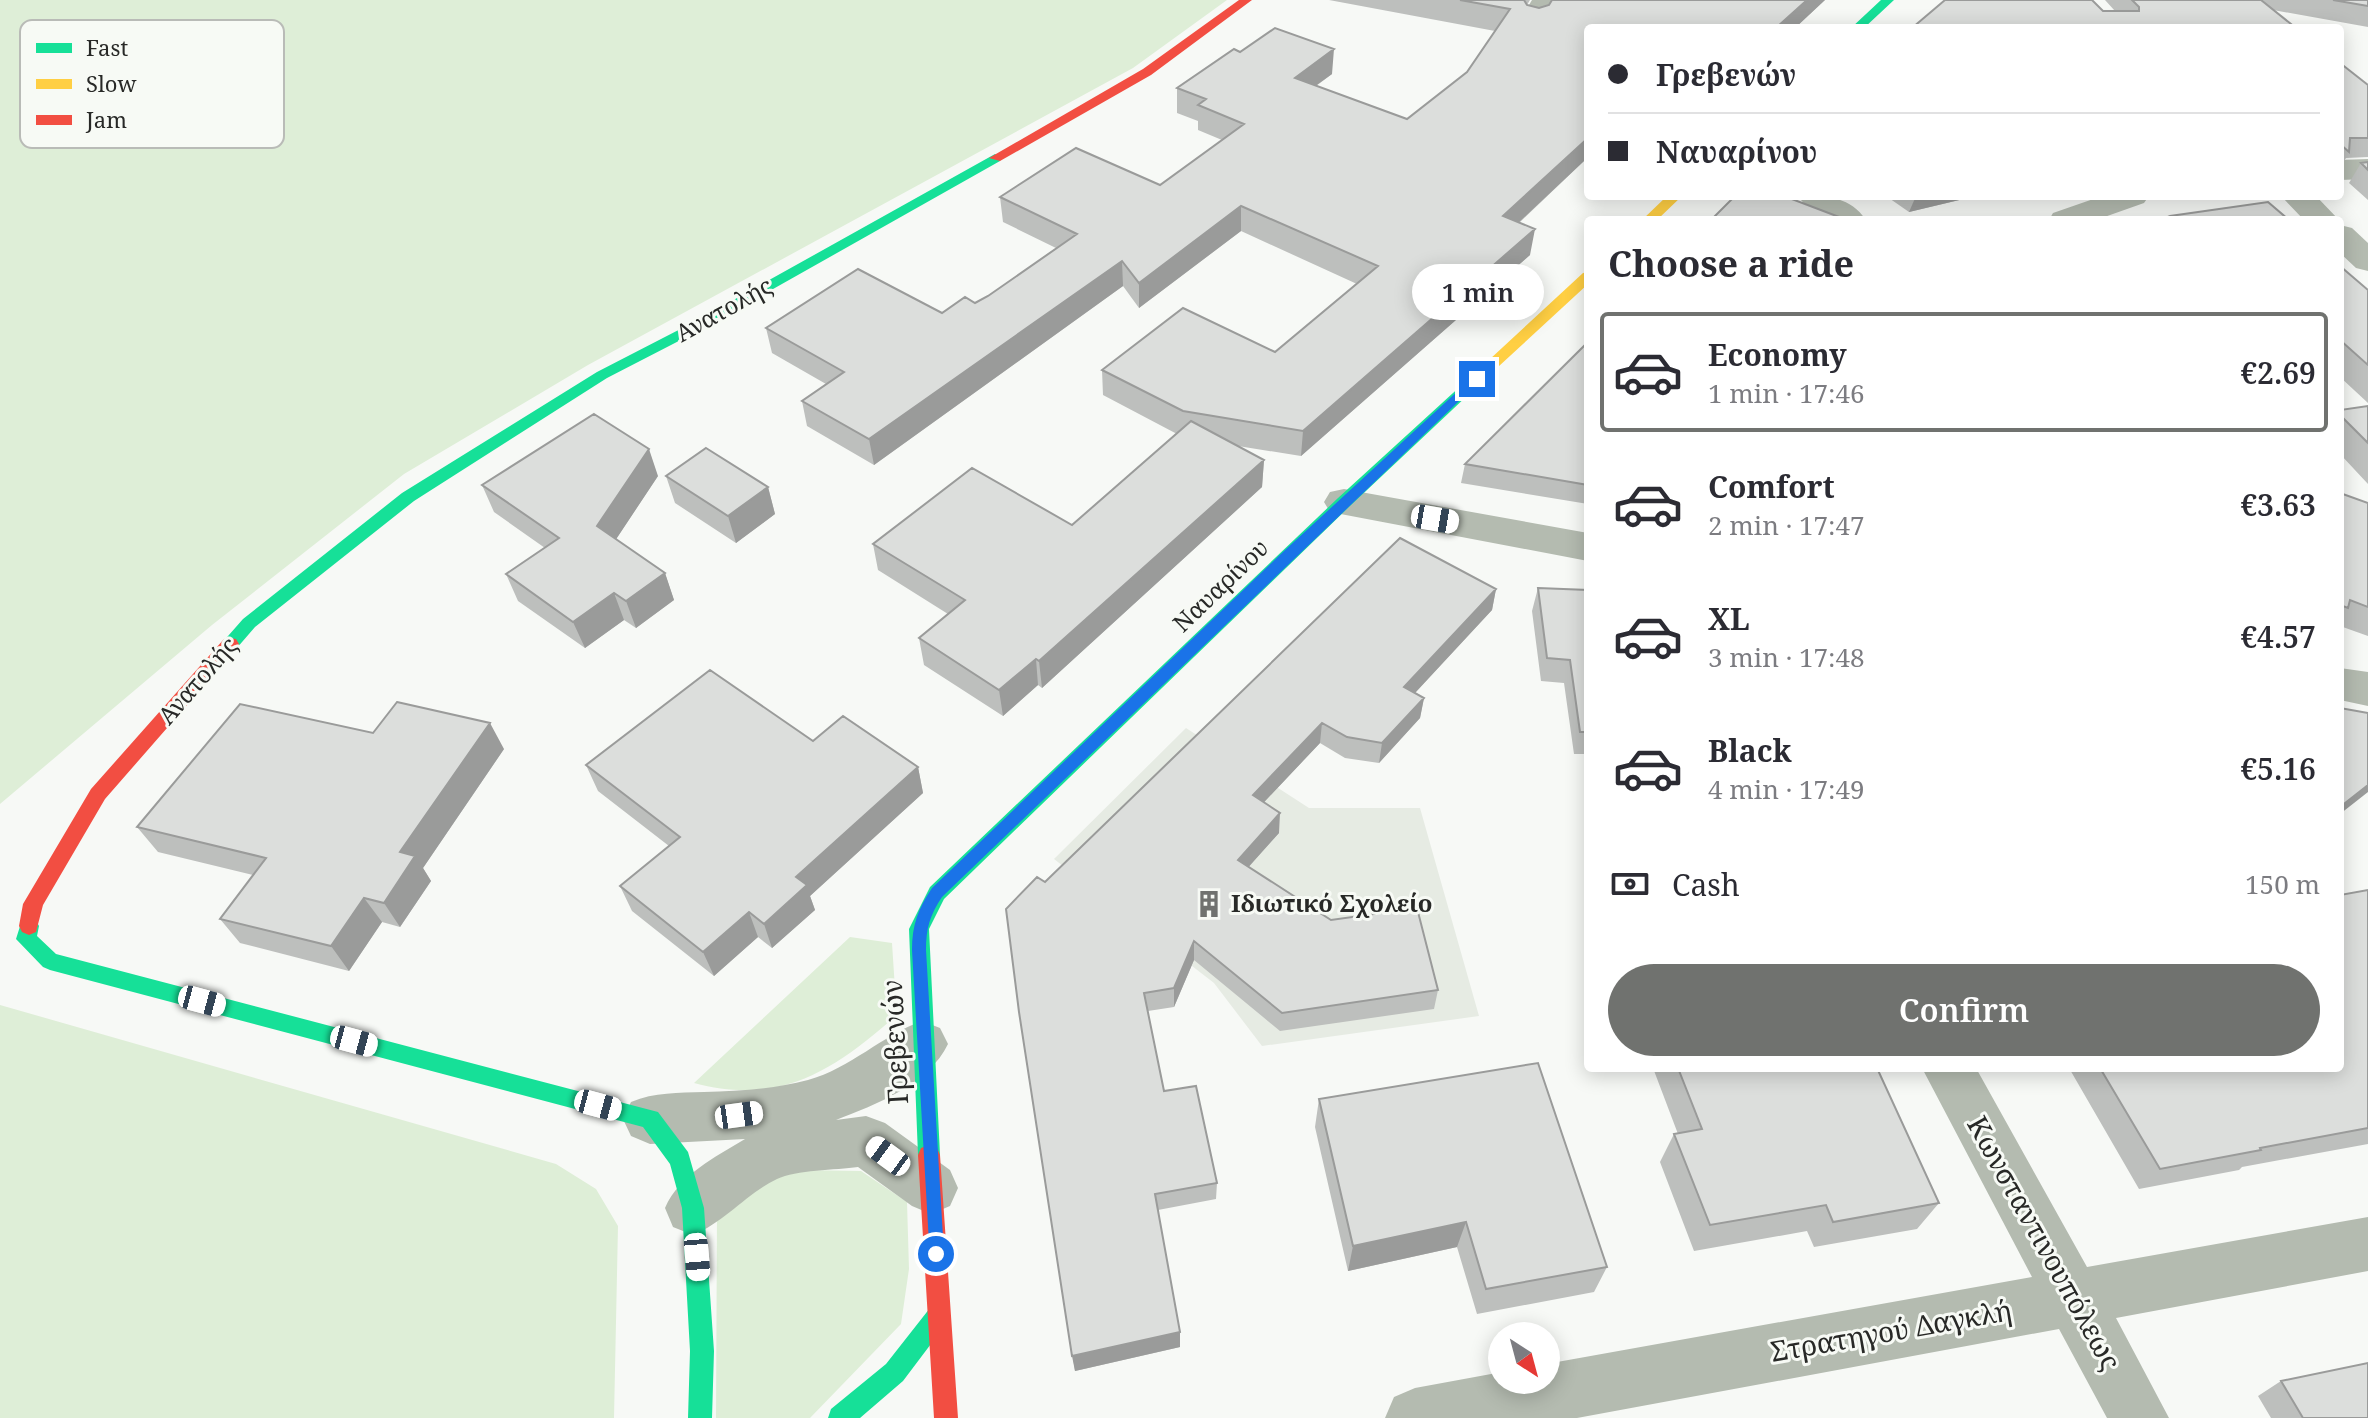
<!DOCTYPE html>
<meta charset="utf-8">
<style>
:root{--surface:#fff;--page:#f2f2f3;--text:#2b2b33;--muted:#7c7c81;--line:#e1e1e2;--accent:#70726f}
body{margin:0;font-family:"Noto Serif",serif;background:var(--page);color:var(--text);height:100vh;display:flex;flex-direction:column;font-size:30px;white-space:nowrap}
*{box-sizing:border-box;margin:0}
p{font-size:26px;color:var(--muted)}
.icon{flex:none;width:44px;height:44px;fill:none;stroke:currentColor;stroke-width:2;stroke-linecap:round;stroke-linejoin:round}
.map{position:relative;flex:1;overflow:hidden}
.details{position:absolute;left:1584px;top:216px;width:760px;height:856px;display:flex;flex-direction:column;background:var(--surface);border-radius:8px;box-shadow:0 4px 20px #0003}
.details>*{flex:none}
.banner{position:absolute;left:1584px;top:24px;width:760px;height:176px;border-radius:8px;box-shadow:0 4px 20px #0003;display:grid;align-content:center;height:176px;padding:0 24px;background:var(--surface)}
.needle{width:52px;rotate:144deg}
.fabs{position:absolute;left:1488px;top:1322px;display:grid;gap:16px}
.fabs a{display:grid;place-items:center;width:72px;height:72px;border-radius:50%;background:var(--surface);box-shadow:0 4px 20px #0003;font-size:40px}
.end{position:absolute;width:36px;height:36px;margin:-18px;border:10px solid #1a73e8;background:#fff;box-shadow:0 0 0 4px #fff}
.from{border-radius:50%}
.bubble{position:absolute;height:56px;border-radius:28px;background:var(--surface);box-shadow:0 4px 20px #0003;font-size:26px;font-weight:600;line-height:56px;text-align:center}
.car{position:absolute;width:24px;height:48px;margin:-24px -12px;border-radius:10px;box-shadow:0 0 6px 2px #0007;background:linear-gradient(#fff 24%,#345 0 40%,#fff 0 76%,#345 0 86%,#fff 0)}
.banner b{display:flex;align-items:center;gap:28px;height:76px;font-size:30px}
.banner b+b{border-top:2px solid var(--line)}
.banner i{width:20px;height:20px;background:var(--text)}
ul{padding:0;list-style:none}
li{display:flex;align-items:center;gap:24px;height:120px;margin:0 16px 12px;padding:0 8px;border:4px solid transparent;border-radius:8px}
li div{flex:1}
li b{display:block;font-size:30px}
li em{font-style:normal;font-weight:600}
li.active{border-color:var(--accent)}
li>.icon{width:72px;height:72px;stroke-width:1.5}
h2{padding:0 24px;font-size:36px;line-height:96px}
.pay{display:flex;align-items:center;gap:20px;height:88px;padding:0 24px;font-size:30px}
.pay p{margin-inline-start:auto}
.primary-button{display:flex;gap:16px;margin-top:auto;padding:16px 24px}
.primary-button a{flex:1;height:92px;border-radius:48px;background:var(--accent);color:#fff;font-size:32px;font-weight:600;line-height:92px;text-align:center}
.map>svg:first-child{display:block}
</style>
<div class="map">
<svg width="2368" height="1418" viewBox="0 0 2368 1418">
<rect width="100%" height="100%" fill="#f7f9f6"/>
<path fill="#e6ebe3" d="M1186 728 1309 808H1420L1479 1016 1262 1046 1214 983 1054 859Z"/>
<path fill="#deeed7" d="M0 0H1227L1133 68 588 365 404 474 212 625 0 804Z
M850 937 892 943 895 989 890 1021C829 1074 777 1105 694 1083Z
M0 1005 556 1164 596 1189 618 1226 614 1418H0Z
M803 1170 861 1171 907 1202 909 1269 901 1324 810 1418H716L717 1213 756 1182Z"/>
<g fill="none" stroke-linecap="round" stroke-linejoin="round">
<path fill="#b4bbb0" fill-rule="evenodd" d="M1532 0H1560L1544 26 1534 29 1524 26 1520 20Z
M2368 159V179L2340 180V160Z
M1798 196C1825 196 1849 195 1866 220 1839 220 1815 221 1798 196Z
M2102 196H2149L2144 203 2096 220H2049L2053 213Z
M2281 196H2316L2339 220H2304Z
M2340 225 2352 228 2368 243V271L2356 268 2340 253Z
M1344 489 1588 533V561L1330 512 1324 502 1330 492Z
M2340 668 2368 672V706L2340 700Z
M922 1021 940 1028 948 1044C929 1084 875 1105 836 1120L866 1116 885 1123 950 1170 958 1188 950 1206 931 1214 912 1206 858 1167C836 1170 796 1170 777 1179 746 1194 725 1222 693 1235L673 1227 665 1208C680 1174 714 1158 745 1139L650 1144 631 1136 623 1119 631 1102C655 1092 678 1093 704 1092 739 1091 774 1089 808 1080 851 1068 881 1036 922 1021Z
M1922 1068H1976L2087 1267 2368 1217V1271L2116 1318 2169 1418H2107L2059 1329 1577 1418H1385L1394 1397 1415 1388 1502 1372V1380H1546V1364L2032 1277Z"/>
<path fill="#16e098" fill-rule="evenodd" d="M1881 0H1894L1864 28H1851Z
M995 154 1001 158 1000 161 704 328 607 378 414 501 255 627 236 649H224L221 644 243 619 402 493 597 372 694 322Z
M1481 370 1488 375 1486 378 1350 506 944 899 929 929 940 1155 937 1162 929 1165 921 1162 918 1155 909 929 930 887 1338 498 1476 372Z
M29 917 36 920 39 926 37 936 56 954 658 1112 688 1152 704 1208 714 1351 712 1418H688L690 1351 682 1208 670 1164 643 1127 50 970 43 967 16 939 22 920Z
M938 1304 946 1308 950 1316 946 1324 903 1381 860 1418H828L831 1409 886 1364 930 1308Z"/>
<path fill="#ffcf43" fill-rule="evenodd" d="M1667 196H1682L1657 220H1642Z
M1588 272V284L1486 378H1476V372L1583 273Z"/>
<path fill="#f24e42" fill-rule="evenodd" d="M1239 0H1252L1151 75 1000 161 989 158 1143 69Z
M230 638 236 639 239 644 236 649 105 799 43 905 36 932 29 935 22 932 19 926 23 904 91 789 224 639Z
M929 1145 937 1148 940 1155 958 1418H934L918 1155 921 1148Z"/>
</g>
<path fill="#bdbfbd" d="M1329 0H1530L1527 5 1539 8 1549 5 1552 0H1825L1795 28H1588V163L1584 161 1519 223 1530 255 1301 456 1238 446 1264 460 1262 487 1042 688 1038 685 1003 716 924 665 919 638 948 614 878 570 873 544 1072 525 1177 434 1103 395 1102 370 1275 352 1357 284 1241 231 1139 308 1123 286 874 465 807 426 802 401 826 384 772 353 766 328 942 313 975 303 988 296 1056 248 1003 222 1000 197 1160 185 1222 140 1198 130V121L1177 113V88L1240 52 1332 74 1316 86 1407 119 1467 72 1495 31Z
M1945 0H2092L2103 11H2115L2105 0H2368V27L2273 10 2296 28H1912Z
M2340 63 2368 85V157L2346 158 2340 167Z
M2368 162V200L2349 183 2361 163Z
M1886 196H1976L1909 212Z
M2340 266 2368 290V403L2340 377Z
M1588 342V504L1461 483 1465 464Z
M2368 406V484L2340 454V410Z
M658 476 616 539 665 573 674 600 636 628 624 620 585 648 518 601 506 574 545 548 494 512 482 485Z
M666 476 768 487 775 514 736 543 675 503Z
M2340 493 2368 503V636L2340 626Z
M1538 588 1588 590V754H1574L1564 683 1541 681 1532 611Z
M1496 589 1492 610 1415 693 1424 698 1420 718 1379 763 1345 758 1320 743 1264 802 1279 833 1248 867 1438 990 1434 1009 1280 1031 1194 960 1174 1007 1148 1011 1164 1091 1217 1183 1216 1199 1158 1210 1180 1347 1075 1371 1019 1012 1045 882Z
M373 733 504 749 423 868 431 881 400 927 382 922 349 971 240 943 220 919 253 875 158 852 137 827Z
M813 741 918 767 923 793 810 896 815 910 772 948 758 937 714 976 632 911 620 886 669 846 598 791 586 765Z
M2368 890V1144L2242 1167 2239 1170 2139 1189 2069 1068H2340Z
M1653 1068H1877L1939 1203 1917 1229 1814 1247 1807 1231 1694 1251 1660 1162 1674 1134H1678Z
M1319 1099 1607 1267 1594 1292 1477 1314 1457 1247 1348 1271 1315 1127Z
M2281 1381 2368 1418H2271L2258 1396Z"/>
<path fill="#9a9b9a" d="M1807 0H1825L1795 28H1776Z
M1334 49 1332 74 1293 102 1295 78Z
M1588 138 1584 161 1499 241 1503 216Z
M1916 196H1976L1909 212Z
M1241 206V231L1139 308V283Z
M1535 229 1530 255 1301 456 1303 431Z
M1122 261 1123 286 874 465 869 439Z
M649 449 658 476 607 553 597 526Z
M1264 460 1262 487 1042 688 1039 661Z
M768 487 775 514 736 543 728 516Z
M665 573 674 600 636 628 626 601Z
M1496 589 1492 610 1401 708 1404 687Z
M614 593 624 620 585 648 573 622Z
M1036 659 1038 685 1003 716 999 690Z
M1424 698 1420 718 1379 763 1382 743Z
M490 723 504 749 423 868 431 881 400 927 384 903 400 852Z
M1322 723 1320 743 1252 815 1253 795Z
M918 767 923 793 810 896 815 910 772 948 764 924 796 877Z
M2368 785V792L2340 814V807Z
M1280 813 1279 833 1237 880 1238 860Z
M364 898 382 922 349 971 331 946Z
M749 912 758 937 714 976 703 952Z
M1194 941V960L1174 1007V988Z
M1466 1222 1457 1247 1348 1271 1353 1246Z
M1180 1332V1347L1075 1371 1072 1356Z"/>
<path fill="#dcdedc" stroke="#9a9b9a" stroke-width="2" d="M1460 0H1524L1527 5 1539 8 1549 5 1552 0H1807L1776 28H1588V138L1503 216 1535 229 1303 431 1183 411 1102 370 1183 308 1275 352 1378 266 1241 206 1139 283 1122 261 869 439 802 401 844 372 766 328 858 269 942 313 965 297 975 303 988 296 1077 234 1000 197 1076 148 1160 185 1244 124 1198 105 1206 99 1177 88 1234 49 1240 52 1275 28 1334 49 1295 78 1407 119 1467 72 1510 9Z
M1945 0H2092L2103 11H2139V7L2132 0H2261L2296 28H1912Z
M2333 0H2368V6Z
M2340 63 2368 85V138H2350L2349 152 2340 144Z
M2368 162V170L2361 163Z
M1735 196H1784L1847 220H1711Z
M2268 202 2289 220H2161L2170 216Z
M2340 266 2368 290V365L2340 340Z
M1588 342V485L1465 464Z
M2368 406V443L2340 415V410Z
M594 414 649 449 597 526 665 573 626 601 614 593 573 622 506 574 559 538 482 485Z
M1191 421 1264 460 1039 661 1036 659 999 690 919 638 965 600 873 544 972 468 1072 525Z
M706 448 768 487 728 516 666 476Z
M2340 493 2368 503V607L2350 600 2348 608 2340 605Z
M1400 538 1496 589 1404 687 1424 698 1382 743 1347 737 1322 723 1253 795 1280 813 1238 860 1331 920 1417 908 1438 990 1282 1013 1194 941 1174 988 1144 993 1164 1091 1196 1086 1217 1183 1155 1194 1180 1332 1072 1356 1019 1012 1006 909 1037 877 1045 882Z
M1538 588 1588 590V732H1580L1570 660 1547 658Z
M710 670 813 741 843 716 918 767 796 877 807 885 764 924 749 912 703 952 620 886 680 837 586 765Z
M397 702 490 723 400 852 415 856 384 903 364 898 331 946 220 919 266 858 137 827 240 704 373 733Z
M2340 708 2368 713V785L2340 807Z
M2368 890V1128L2260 1148 2261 1150 2160 1169 2100 1068H2340V895Z
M1538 1063 1607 1267 1486 1289 1466 1222 1353 1246 1319 1099Z
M1678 1068H1877L1939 1203 1833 1222 1826 1205 1710 1225 1674 1134 1702 1129Z
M2368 1363V1418H2303L2281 1381Z"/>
<path fill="#1a73e8" d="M1473 377 1482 379 942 897C930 915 926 928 926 950L944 1254 941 1260 936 1263 930 1260 912 950C912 925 918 909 932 888L1283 552Z"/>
<defs>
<g id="building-bare" transform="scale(2.16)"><path d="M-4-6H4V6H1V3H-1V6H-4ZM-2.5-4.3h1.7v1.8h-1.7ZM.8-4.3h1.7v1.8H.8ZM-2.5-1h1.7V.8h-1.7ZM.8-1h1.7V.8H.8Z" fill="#70726f" stroke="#f7faf5" stroke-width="2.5" paint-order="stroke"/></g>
</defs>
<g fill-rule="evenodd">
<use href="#building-bare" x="1209" y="904"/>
</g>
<g text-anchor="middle" stroke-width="6" stroke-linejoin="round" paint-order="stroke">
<g font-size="24" fill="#282927" stroke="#f7faf5">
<text transform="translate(724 310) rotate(-29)" y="8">Ανατολής</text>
<text transform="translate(1221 586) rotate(-44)" y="8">Ναυαρίνου</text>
<text transform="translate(198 681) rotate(-49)" y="8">Ανατολής</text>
</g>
<g font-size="24" font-weight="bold" fill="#282927" stroke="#f7faf5" text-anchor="start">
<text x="1231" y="912">Ιδιωτικό Σχολείο</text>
</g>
<g font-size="28" fill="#282927" stroke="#f7faf5">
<text transform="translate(895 1042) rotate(-93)" y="10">Γρεβενών</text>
<text transform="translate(2044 1243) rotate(61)" y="10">Κωνσταντινουπόλεως</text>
<text transform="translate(1891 1331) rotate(-10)" y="10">Στρατηγού Δαγκλή</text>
</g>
</g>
<rect x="20" y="20" width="264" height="128" rx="12" fill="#f7faf5" stroke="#b9bbb7" stroke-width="2"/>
<rect x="36" y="43" width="36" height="10" fill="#16e098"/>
<rect x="36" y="79" width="36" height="10" fill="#ffcf43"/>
<rect x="36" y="115" width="36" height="10" fill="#f24e42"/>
<g font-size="22" fill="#282927">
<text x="86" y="56">Fast</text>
<text x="86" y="92">Slow</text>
<text x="86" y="128">Jam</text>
</g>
</svg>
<div class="fabs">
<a><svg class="needle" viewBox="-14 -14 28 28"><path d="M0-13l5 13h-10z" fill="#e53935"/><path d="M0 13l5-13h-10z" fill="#7c7c81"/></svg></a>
</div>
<i class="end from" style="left:936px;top:1254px"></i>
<i class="end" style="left:1477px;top:379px"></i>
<div class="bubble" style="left:1412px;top:264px;width:132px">1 min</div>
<i class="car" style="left:1435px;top:519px;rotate:100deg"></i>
<i class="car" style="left:202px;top:1001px;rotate:105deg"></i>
<i class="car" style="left:354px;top:1041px;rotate:105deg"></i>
<i class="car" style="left:598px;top:1105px;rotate:105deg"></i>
<i class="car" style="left:739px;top:1115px;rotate:82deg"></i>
<i class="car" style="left:888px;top:1156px;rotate:306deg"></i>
<i class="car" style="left:697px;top:1257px;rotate:175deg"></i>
<div class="banner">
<b><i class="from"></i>Γρεβενών</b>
<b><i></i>Ναυαρίνου</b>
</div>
<section class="details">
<h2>Choose a ride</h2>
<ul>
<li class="active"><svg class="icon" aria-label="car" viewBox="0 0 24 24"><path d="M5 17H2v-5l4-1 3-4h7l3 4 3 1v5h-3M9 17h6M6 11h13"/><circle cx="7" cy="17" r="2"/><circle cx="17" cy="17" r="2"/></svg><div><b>Economy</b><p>1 min · 17:46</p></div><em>€2.69</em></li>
<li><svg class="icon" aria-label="car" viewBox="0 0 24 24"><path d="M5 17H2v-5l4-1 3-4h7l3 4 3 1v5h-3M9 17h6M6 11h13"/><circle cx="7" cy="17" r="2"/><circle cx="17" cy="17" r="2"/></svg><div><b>Comfort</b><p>2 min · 17:47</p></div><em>€3.63</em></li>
<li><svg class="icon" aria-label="car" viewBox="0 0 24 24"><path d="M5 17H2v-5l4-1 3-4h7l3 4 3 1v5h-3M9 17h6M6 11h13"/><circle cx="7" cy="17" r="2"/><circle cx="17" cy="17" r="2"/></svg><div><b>XL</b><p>3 min · 17:48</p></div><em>€4.57</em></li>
<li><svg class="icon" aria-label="car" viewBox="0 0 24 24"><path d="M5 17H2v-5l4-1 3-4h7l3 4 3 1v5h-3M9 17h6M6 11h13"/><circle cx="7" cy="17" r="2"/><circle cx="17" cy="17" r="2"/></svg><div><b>Black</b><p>4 min · 17:49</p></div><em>€5.16</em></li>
</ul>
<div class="pay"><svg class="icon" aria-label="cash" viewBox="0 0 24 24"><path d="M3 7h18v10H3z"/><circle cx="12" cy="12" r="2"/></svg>Cash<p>150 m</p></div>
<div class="primary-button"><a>Confirm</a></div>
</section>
</div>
